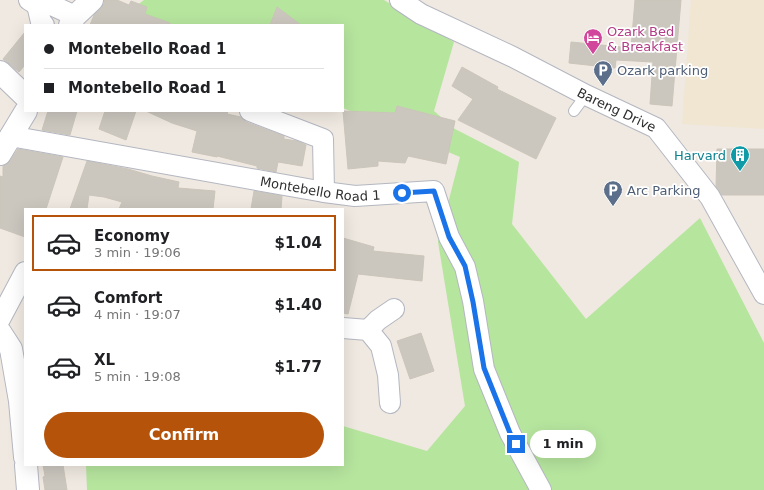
<!DOCTYPE html>
<meta charset="utf-8">
<style>
:root{--surface:#fff;--page:#f6f6f6;--text:#202124;--muted:#757577;--line:#e0e0e0;--accent:#b45309}
body{margin:0;font-family:"DejaVu Sans",sans-serif;background:var(--page);color:var(--text);height:100vh;display:flex;flex-direction:column;font-size:15px;white-space:nowrap}
*{box-sizing:border-box;margin:0}
p{font-size:13px;color:var(--muted)}
.icon{flex:none;width:22px;height:22px;fill:none;stroke:currentColor;stroke-width:2;stroke-linecap:round;stroke-linejoin:round}
.map{position:relative;flex:1;overflow:hidden}
.details{position:absolute;left:24px;top:208px;width:320px;height:258px;display:flex;flex-direction:column;background:var(--surface);border-radius:0px;box-shadow:0 4px 16px #0002}
.details>*{flex:none}
.hud{position:absolute;left:24px;top:24px;width:320px;height:88px;border-radius:0px;box-shadow:0 4px 16px #0002;display:grid;align-content:center;height:88px;padding:0 20px;background:var(--surface)}
.end{position:absolute;width:18px;height:18px;margin:-9px;border:5px solid #1a73e8;background:#fff;box-shadow:0 0 0 2px #fff}
.from{border-radius:50%}
.bubble{position:absolute;height:28px;border-radius:14px;background:var(--surface);box-shadow:0 4px 16px #0002;font-size:13px;font-weight:600;line-height:28px;text-align:center}
.hud b{display:flex;align-items:center;gap:14px;height:38px;font-size:15px}
.hud b+b{border-top:1px solid var(--line)}
.hud i{width:10px;height:10px;background:var(--text)}
ul{padding:7px 0 0;list-style:none}
li{display:flex;align-items:center;gap:12px;height:56px;margin:0 8px 6px;padding:0 12px;border:2px solid transparent;border-radius:0px}
li div{flex:1}
li b{display:block;font-size:15px}
li em{font-style:normal;font-weight:600}
li.current{border-color:var(--accent)}
li>.icon{width:36px;height:36px;stroke-width:1.5}
.action{display:flex;gap:8px;margin-top:auto;padding:8px 20px}
.action a{flex:1;height:46px;border-radius:24px;background:var(--accent);color:#fff;font-size:16px;font-weight:600;line-height:46px;text-align:center}
.map>svg:first-child{display:block}
</style>
<div class="map">
<svg width="764" height="490" viewBox="0 0 764 490">
<rect width="100%" height="100%" fill="#efe9e1"/>
<path fill="#f0e6d1" d="M691 0H764V129L682 124Z"/>
<path fill="#b6e59e" d="M144 0H384L454 42 434 111 455 129 519 162 512 224 586 319 700 218 764 343V490H87L86 465H343V426L427 451 465 406 438 242 460 157 343 108V25H148L124 15Z"/>
<path fill="#cbc7bf" stroke="#cbc5ba" d="M104 0H117L129 5 131 1 147 7 145 14 170 23V25H90L94 15 104 4Z
M635 0H681L672 106 650 104 653 62 616 60 615 68 569 63 571 42 631 48Z
M277 7 301 25H270Z
M25 32V65L19 72 3 59Z
M462 67 498 87 497 89 556 118 536 159 458 120 473 99 452 86Z
M397 106 455 121 446 164 408 156 405 163 378 161V166L348 169 343 111 395 113Z
M48 111H77L70 135 42 130Z
M105 111H136L126 140 99 129Z
M146 111H228L227 114 241 117 246 122 284 136V139L297 141 306 145 302 166 278 162 276 172 257 168V166L217 156V157L192 152 197 131 172 123Z
M18 149 63 157 46 209H25V237L0 228V176L3 177V166L6 165 10 161Z
M717 149H764V195H722L716 187Z
M87 161 128 169 152 176 179 182 178 188 215 191 213 209H119L122 202 104 197 89 195 87 209H70Z
M254 191 282 196 281 209H251Z
M343 238 374 247 373 251 424 256 422 281 358 274 348 314 343 313Z
M421 333 434 371 410 379 397 341Z
M43 465H63L67 490H45L43 477 45 476Z"/>
<g fill="none" stroke-linecap="round" stroke-linejoin="round">
<g stroke="#b4b7c1" stroke-width="12">
<path id="service" d="M574 111 586 95"/>
</g>
<g stroke="#b4b7c1" stroke-width="22">
<g id="minor">
<path d="M29 0 37 5 47 3 75 16"/>
<path id="s1" d="M400 0 421 14 513 57 586 95 656 128 710 197 764 294"/>
<path d="M37 5 41 22 44 25"/>
<path d="M250 111 323 139 324 192"/>
<path id="s2" d="M10 136 324 192 355 196 434 191 449 237 465 267 473 301 484 369 510 433 541 490"/>
<path d="M0 319 25 272"/>
<path d="M343 328 368 330 381 346 388 375 390 403"/>
<path d="M368 330 378 320 394 309"/>
</g>
</g>
<g stroke="#b4b7c1" stroke-width="24">
<path id="secondary" d="M70 25 75 16 92 0
M0 72 25 96
M0 154 26 111
M0 332 11 349 20 401 25 457
M26 465 28 490"/>
</g>
<use href="#service" stroke="#fff" stroke-width="10"/>
<use href="#minor" stroke="#fff" stroke-width="20"/>
<use href="#secondary" stroke="#fff" stroke-width="22"/>
</g>
<g fill="none" stroke-linecap="round" stroke-linejoin="round">
<path stroke="#1a73e8" stroke-width="5" d="M402 193 434 191 449 237 465 266 473 302 484 368 510 433 516 444"/>
</g>
<defs>
<g id="hotel-pin" transform="scale(1)"><path d="M0 17L-7.5 6A9.5 9.5 0 1 1 7.5 6Z" fill="#d1479c" stroke="#fff"/><path d="M-6-4.5h1.5V1H6V5H4.5V3h-9V5H-6ZM-4 0a1.8 1.8 0 1 1 3.6 0ZM.5 0V-2.5h3Q6-2.5 6 0Z" fill="#fff"/></g>
<g id="parking-pin" transform="scale(1)"><path d="M0 17L-7.5 6A9.5 9.5 0 1 1 7.5 6Z" fill="#5c6f8a" stroke="#fff"/><path d="M-3.5-5.5H1a3.5 3.5 0 0 1 0 7H-1V5.5H-3.5ZM-1-3.4V-.6H.8a1.4 1.4 0 0 0 0-2.8Z" fill="#fff"/></g>
<g id="building-pin" transform="scale(1)"><path d="M0 17L-7.5 6A9.5 9.5 0 1 1 7.5 6Z" fill="#0f9aa8" stroke="#fff"/><path d="M-4-6H4V6H1V3H-1V6H-4ZM-2.5-4.3h1.7v1.8h-1.7ZM.8-4.3h1.7v1.8H.8ZM-2.5-1h1.7V.8h-1.7ZM.8-1h1.7V.8H.8Z" fill="#fff"/></g>
</defs>
<g fill-rule="evenodd">
<use href="#hotel-pin" x="593" y="38"/>
<use href="#parking-pin" x="603" y="70"/>
<use href="#building-pin" x="740" y="155"/>
<use href="#parking-pin" x="613" y="190"/>
</g>
<g text-anchor="middle" stroke-width="3.5" stroke-linejoin="round" paint-order="stroke">
<g font-size="13" fill="#b23c85" stroke="#fff" text-anchor="start">
<text x="607" y="36">Ozark Bed<tspan x="607" dy="15">&amp; Breakfast</tspan></text>
</g>
<g font-size="13" fill="#4e5e75" stroke="#fff" text-anchor="start">
<text x="617" y="75">Ozark parking</text>
<text x="627" y="195">Arc Parking</text>
</g>
<g font-size="13" fill="#2e2e2e" stroke="#fff">
<text dy="5" stroke="none"><textPath href="#s1" startOffset="243">Bareng Drive</textPath></text>
<text dy="5" stroke="none"><textPath href="#s2" startOffset="315">Montebello Road 1</textPath></text>
</g>
<g font-size="13" fill="#0d838f" stroke="#fff" text-anchor="end">
<text x="726" y="160">Harvard</text>
</g>
</g>
</svg>
<i class="end from" style="left:402px;top:193px"></i>
<i class="end" style="left:516px;top:444px"></i>
<div class="bubble" style="left:530px;top:430px;width:66px">1 min</div>
<div class="hud">
<b><i class="from"></i>Montebello Road 1</b>
<b><i></i>Montebello Road 1</b>
</div>
<section class="details">
<ul>
<li class="current"><svg class="icon" aria-label="car" viewBox="0 0 24 24"><path d="M5 17H2v-5l4-1 3-4h7l3 4 3 1v5h-3M9 17h6M6 11h13"/><circle cx="7" cy="17" r="2"/><circle cx="17" cy="17" r="2"/></svg><div><b>Economy</b><p>3 min · 19:06</p></div><em>$1.04</em></li>
<li><svg class="icon" aria-label="car" viewBox="0 0 24 24"><path d="M5 17H2v-5l4-1 3-4h7l3 4 3 1v5h-3M9 17h6M6 11h13"/><circle cx="7" cy="17" r="2"/><circle cx="17" cy="17" r="2"/></svg><div><b>Comfort</b><p>4 min · 19:07</p></div><em>$1.40</em></li>
<li><svg class="icon" aria-label="car" viewBox="0 0 24 24"><path d="M5 17H2v-5l4-1 3-4h7l3 4 3 1v5h-3M9 17h6M6 11h13"/><circle cx="7" cy="17" r="2"/><circle cx="17" cy="17" r="2"/></svg><div><b>XL</b><p>5 min · 19:08</p></div><em>$1.77</em></li>
</ul>
<div class="action"><a>Confirm</a></div>
</section>
</div>
